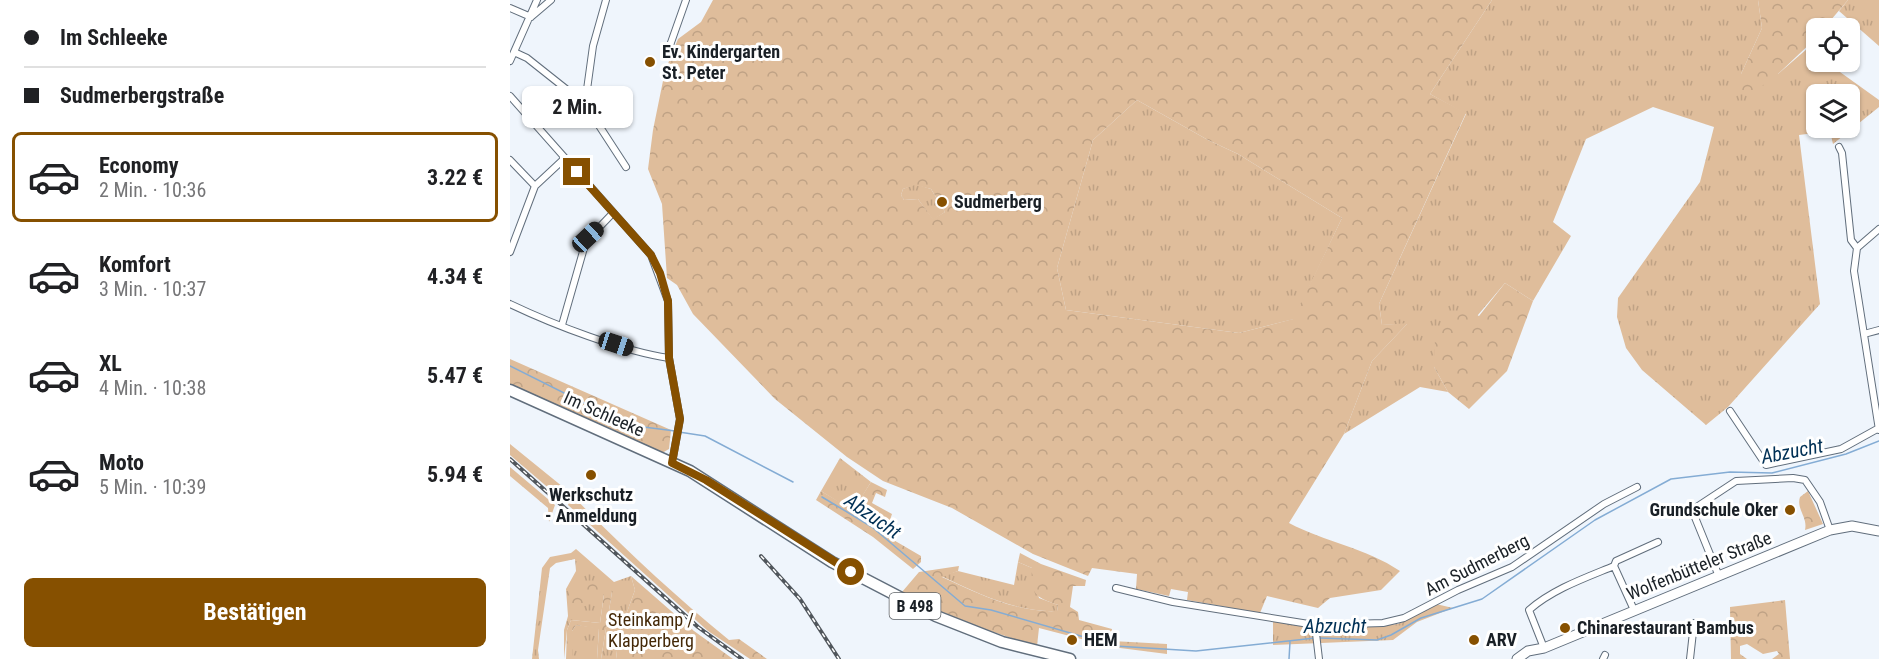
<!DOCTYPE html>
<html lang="de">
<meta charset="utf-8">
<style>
:root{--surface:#fff;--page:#f2f2f2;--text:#202124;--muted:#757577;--line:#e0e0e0;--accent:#865000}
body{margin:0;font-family:"Roboto Condensed",sans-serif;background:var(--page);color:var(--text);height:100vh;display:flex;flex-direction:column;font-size:22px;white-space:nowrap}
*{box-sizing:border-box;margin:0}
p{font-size:20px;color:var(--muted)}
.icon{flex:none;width:33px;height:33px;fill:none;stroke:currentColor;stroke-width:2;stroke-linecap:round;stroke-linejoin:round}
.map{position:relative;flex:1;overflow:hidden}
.panel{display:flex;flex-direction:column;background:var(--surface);width:510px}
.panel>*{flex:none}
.banner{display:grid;align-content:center;height:132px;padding:0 24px;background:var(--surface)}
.tools{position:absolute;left:1296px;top:18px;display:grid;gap:12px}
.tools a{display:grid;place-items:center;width:54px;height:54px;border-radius:9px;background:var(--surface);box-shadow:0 2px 4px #0004;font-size:30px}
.end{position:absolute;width:27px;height:27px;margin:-14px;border:8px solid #865000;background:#fff;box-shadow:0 0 0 3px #fff}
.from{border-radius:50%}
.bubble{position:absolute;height:42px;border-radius:9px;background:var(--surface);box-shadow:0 2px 4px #0004;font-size:20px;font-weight:700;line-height:42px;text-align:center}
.car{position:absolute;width:18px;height:36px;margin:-18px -9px;border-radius:8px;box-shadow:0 0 4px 2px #0007;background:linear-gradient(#222 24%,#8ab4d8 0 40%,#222 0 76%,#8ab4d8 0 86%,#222 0)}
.banner b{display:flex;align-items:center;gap:21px;height:57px;font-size:22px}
.banner b+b{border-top:2px solid var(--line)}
.banner i{width:15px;height:15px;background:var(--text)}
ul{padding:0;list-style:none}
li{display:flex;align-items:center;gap:18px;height:90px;margin:0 12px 9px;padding:0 12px;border:3px solid transparent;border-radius:9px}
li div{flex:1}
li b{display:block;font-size:22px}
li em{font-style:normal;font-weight:700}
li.selected{border-color:var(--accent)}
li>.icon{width:54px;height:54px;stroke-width:1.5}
.button{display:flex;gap:12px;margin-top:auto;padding:12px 24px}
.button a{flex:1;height:69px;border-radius:9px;background:var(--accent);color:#fff;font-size:24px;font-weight:700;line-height:69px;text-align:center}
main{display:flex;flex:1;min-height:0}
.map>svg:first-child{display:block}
</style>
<main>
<section class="panel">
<div class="banner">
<b><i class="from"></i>Im Schleeke</b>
<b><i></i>Sudmerbergstraße</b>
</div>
<ul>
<li class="selected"><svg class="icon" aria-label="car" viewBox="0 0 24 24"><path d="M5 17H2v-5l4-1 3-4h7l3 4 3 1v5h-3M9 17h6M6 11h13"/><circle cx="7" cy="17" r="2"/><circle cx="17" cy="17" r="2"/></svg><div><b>Economy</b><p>2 Min. · 10:36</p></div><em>3.22 €</em></li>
<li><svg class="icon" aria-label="car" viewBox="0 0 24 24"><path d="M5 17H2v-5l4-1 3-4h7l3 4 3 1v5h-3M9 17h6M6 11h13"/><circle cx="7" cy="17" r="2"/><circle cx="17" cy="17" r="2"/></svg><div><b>Komfort</b><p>3 Min. · 10:37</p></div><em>4.34 €</em></li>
<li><svg class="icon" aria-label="car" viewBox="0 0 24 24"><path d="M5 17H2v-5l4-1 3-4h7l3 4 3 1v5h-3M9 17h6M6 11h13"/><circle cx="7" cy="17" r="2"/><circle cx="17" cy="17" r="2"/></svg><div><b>XL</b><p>4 Min. · 10:38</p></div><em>5.47 €</em></li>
<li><svg class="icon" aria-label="car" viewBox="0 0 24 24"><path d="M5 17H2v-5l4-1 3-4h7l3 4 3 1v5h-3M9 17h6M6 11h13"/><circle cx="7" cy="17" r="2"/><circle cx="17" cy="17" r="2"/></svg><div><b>Moto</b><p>5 Min. · 10:39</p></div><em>5.94 €</em></li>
</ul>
<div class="button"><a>Bestätigen</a></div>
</section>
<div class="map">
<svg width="1369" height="659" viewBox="0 0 1369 659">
<defs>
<pattern id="grass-tufts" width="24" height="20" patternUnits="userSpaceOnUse" patternTransform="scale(1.5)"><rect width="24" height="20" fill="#dfbd9b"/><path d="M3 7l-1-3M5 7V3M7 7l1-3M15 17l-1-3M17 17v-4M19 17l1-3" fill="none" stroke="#bfa285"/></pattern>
<pattern id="forest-crowns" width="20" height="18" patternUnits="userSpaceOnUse" patternTransform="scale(1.5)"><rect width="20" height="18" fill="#dfbd9b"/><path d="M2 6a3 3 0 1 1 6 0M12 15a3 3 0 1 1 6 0" fill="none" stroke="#bfa285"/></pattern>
</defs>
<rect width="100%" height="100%" fill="#eff5fc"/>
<path fill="url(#grass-tufts)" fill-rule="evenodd" d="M982 0H1248L1252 28 1231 74H1268L1298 48 1306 54V62H1316L1369 100V107L1323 144 1320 131 1289 135 1310 304 1218 407 1196 425 1132 370 1116 348 1107 317 1108 298 1190 182 1204 127 1143 107 1076 139 1043 222 1061 236 1023 301 995 283 924 367 938 392 910 387 834 434 862 361 897 324 872 325 869 304 956 114 920 94ZM1306 94H1340V128H1306Z
M1338 0H1369V46L1329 11Z
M627 100 698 140 728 154 832 218 784 319 729 333 556 310 547 268 583 140Z
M405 184 421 189 435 212 423 220 408 199 394 200 391 195 393 189Z
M330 458 361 482 343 511 311 491Z
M0 467 45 505 39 522 38 508 0 476Z
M66 549 104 582 121 576 125 590 109 634 106 659H91L102 592 69 586 59 588 94 594 90 623 61 620 57 630 54 659V630L58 616 56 589 66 571 65 559 46 563 40 568 28 650 29 659H22L32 568 40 557 61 553Z
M508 562 522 568 529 598 548 605 547 611C507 613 467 593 431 576L448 571 504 585Z
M926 604 943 608 907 622 883 640 763 645V621L829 629 888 624Z
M66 625 89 628 87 659H62V631Z"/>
<path fill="url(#forest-crowns)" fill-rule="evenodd" d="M203 0H982L920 94 956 113 869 304 872 325 898 323 862 361 834 434 779 523C815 542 856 548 890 571L871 590 820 598 808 608 757 596 750 613 677 600 678 592 661 589 659 596 626 589 627 574 582 568 578 576 523 554 442 508 373 481 337 457 265 399 183 314 167 285 157 278 152 204 138 169 143 130 155 71 168 39 191 22ZM627 100 698 140 728 154 832 218 783 319 729 333 556 310 547 268 583 140ZM405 185 421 189 435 212 423 219 408 199 394 200 391 195 393 189Z
M1248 0H1338L1314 28H1306V38L1268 74 1240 95 1230 89 1231 74 1252 28Z
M995 283 1023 301 997 371 959 409 938 392 924 367 925 338 952 306 969 316Z
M0 359 161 430 159 449 152 453 0 385Z
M0 444 53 487 49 497 0 455Z
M361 482 377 490 375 497 366 493 362 503 382 514 375 535 411 556V562L403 569 363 537 306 500 311 491 343 510Z
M1298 491 1313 524 1295 530C1298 517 1286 509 1290 497Z
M61 494C111 546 164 595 219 640L229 639 257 659H240L198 631 58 505Z
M510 553 531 564 576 580 575 586H563L560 607 568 612 569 620 602 629V641L657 644V654L602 647 529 628 527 646C480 632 435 616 392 592L409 572 449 566 448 571 432 577C467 593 507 613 547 611L548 605C525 597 520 594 522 568L508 562Z
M68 574 71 575 69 586 94 580 102 592 91 659H87L89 629 66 625 62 631V659H56L57 630 61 620 90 623 94 594 75 606 60 603 59 588Z
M121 576 184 631 223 659H106L109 634 125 590Z
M1275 600 1280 659H1262L1269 654 1267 651 1253 654 1237 644 1230 646V654L1237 659H1221L1220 607Z"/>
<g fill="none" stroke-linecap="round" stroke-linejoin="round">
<path stroke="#84acd4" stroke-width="1.5" d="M0 366 118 425 165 431
M169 432 195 436 283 482
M312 497 362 527 455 606 481 610 605 646 686 651 805 638
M809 638 867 640 881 635 911 618 972 599 1085 520 1161 479 1220 472 1262 473 1336 454 1369 441
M779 659 780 642"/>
<g stroke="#616e7c" stroke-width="8">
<path id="minor" d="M0 8 21 17
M21 17 41 0
M158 51 176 0
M4 52 17 58 75 104 116 167
M0 61 27 0
M0 96 141 255 158 301 159 358 170 419 162 463
M75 104 83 46 96 0
M1329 147 1332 153 1341 240 1347 248
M0 160 25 186
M1369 229 1347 248 1344 271 1369 430
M0 252 25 186 55 158
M0 304C44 325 112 351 159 358
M52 325 76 241 103 213
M1354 334 1369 330
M1220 411 1256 465 1331 449 1369 428
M1104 566 1106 561 1148 542
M1208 574 1182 510 1226 481 1283 478 1295 480 1310 502 1320 530
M606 588 663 602 805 625 809 659
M805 625 873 623 894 618 948 590 1002 567 1094 504 1127 487
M1034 648 1019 610C1043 589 1075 578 1104 566L1124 610
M1093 659 1095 655
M1180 659 1184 623"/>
</g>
<g stroke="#616e7c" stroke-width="11">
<path id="secondary" d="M1007 659 1018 651 1034 648 1320 530 1342 526 1369 531"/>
</g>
<g stroke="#616e7c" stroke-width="13">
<path id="primary" d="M0 390 180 471 322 562 426 616 492 642 560 659"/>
</g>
<use href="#minor" stroke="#fff" stroke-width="6"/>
<use href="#secondary" stroke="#fff" stroke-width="9"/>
<use href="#primary" stroke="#fff" stroke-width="10"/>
<g stroke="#50565c" stroke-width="4">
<path id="rail" d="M0 459 188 627 232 659
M251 556 290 599 329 659"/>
</g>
<use href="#rail" stroke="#fff" stroke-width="1.5" stroke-dasharray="4.5" stroke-linecap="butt"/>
</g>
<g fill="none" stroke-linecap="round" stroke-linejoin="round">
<path stroke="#865000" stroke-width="8" d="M67 172 141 255 150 273 158 301 159 358 170 419 162 463 196 480 341 572"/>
</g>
<g fill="#865000" stroke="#fff" stroke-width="2">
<circle cx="140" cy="62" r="6"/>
<circle cx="432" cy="202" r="6"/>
<circle cx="81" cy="475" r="6"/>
<circle cx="1280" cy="510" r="6"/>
<circle cx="1055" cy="628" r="6"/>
<circle cx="562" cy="640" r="6"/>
<circle cx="964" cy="640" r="6"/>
</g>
<g text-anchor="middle" stroke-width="6" stroke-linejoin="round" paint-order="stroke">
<rect fill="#fff" stroke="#5f6367" stroke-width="1.5" x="379.5" y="593" width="51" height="26" rx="4.5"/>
<g font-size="16" font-weight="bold" fill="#1a2026">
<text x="405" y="612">B 498</text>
</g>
<g font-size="18" font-weight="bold" fill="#1a2026" stroke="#fff" text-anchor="start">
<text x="152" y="58">Ev. Kindergarten<tspan x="152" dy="21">St. Peter</tspan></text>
<text x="444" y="208">Sudmerberg</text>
<text x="81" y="501" text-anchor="middle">Werkschutz<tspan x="81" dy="21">- Anmeldung</tspan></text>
<text x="1268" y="516" text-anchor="end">Grundschule Oker</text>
<text x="1067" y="634">Chinarestaurant Bambus</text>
<text x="574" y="646">HEM</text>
<text x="976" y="646">ARV</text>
</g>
<g font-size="18" fill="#1a2026" stroke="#fff">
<text transform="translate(94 414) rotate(24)" y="6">Im Schleeke</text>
<text transform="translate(967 565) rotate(-27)" y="6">Am Sudmerberg</text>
<text transform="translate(1189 566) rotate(-22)" y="6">Wolfenbütteler Straße</text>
</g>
<g font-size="18" fill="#442807" stroke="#fff">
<text x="141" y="626">Steinkamp /<tspan x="141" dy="21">Klapperberg</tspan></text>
</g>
<g font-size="20" font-style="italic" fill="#003055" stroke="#fff">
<text transform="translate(1282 451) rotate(-11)" y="7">Abzucht</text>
<text transform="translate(363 516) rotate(35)" y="7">Abzucht</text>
<text x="825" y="633">Abzucht</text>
</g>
</g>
</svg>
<div class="tools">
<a><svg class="icon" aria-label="locate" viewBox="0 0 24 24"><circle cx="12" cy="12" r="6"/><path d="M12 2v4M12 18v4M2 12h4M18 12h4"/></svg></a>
<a><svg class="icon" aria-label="layers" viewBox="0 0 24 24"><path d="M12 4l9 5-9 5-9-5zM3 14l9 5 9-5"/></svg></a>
</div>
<i class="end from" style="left:341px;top:572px"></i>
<i class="end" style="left:67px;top:172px"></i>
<div class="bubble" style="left:12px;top:86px;width:111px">2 Min.</div>
<i class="car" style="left:78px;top:237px;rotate:47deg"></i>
<i class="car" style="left:106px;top:344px;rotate:108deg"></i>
</div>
</main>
